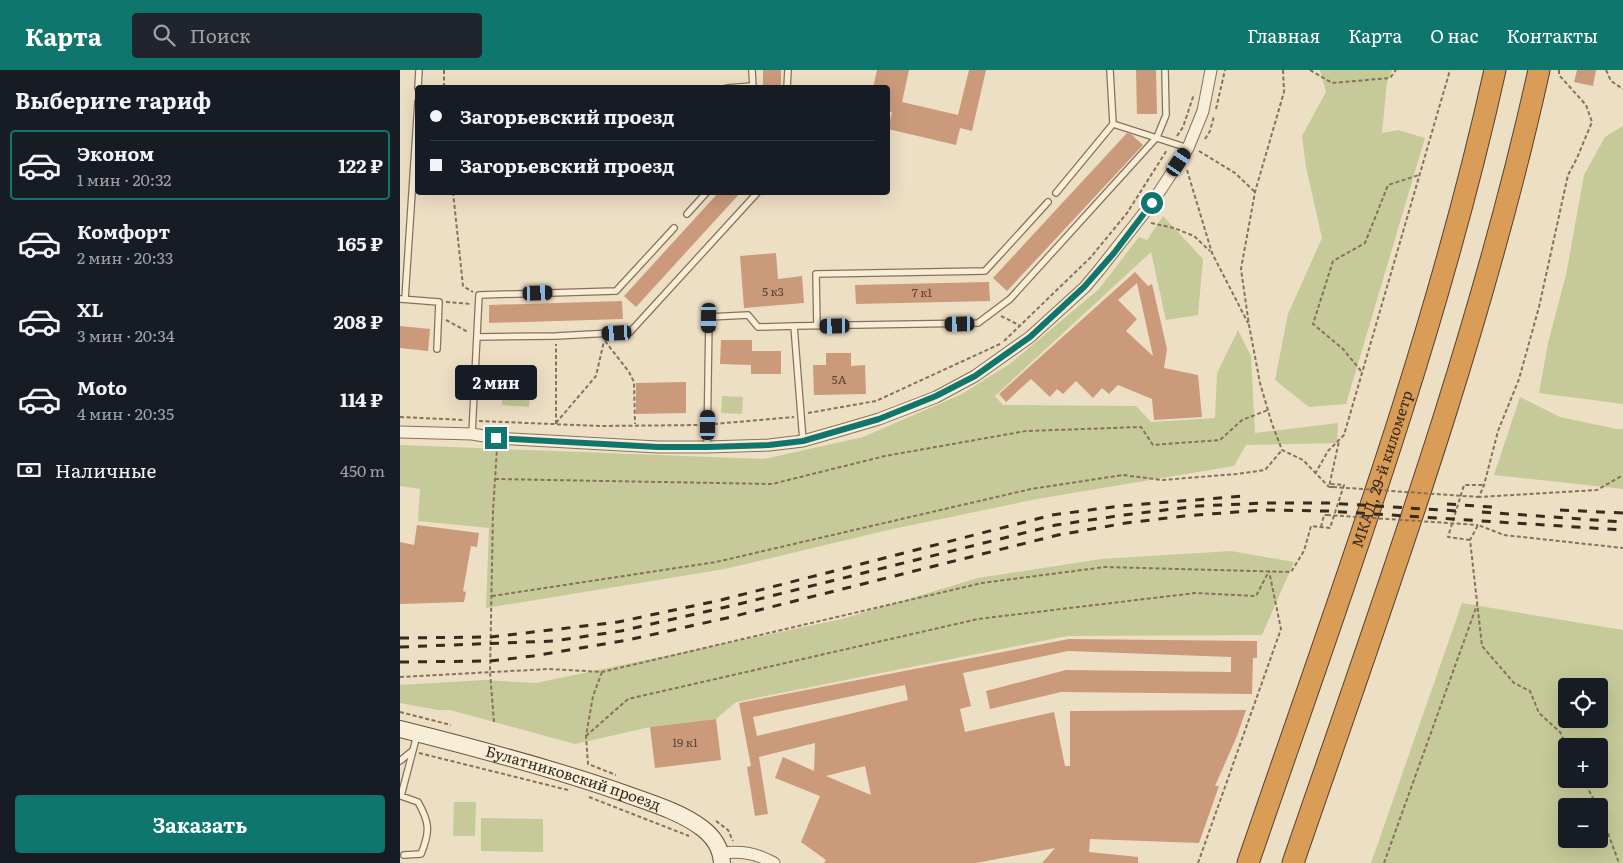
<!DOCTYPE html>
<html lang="ru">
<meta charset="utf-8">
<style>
:root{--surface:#171b24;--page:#20242c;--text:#f1f3f6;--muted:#9ea1a6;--line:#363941;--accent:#0f766e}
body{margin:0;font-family:Literata,serif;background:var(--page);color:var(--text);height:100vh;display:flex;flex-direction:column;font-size:19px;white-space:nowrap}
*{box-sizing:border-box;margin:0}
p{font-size:16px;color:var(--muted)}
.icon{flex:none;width:28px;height:28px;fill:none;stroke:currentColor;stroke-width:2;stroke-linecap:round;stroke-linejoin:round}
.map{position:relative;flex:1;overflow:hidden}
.sheet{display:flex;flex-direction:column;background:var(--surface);width:400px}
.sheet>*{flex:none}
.guide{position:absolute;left:15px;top:15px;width:475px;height:110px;border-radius:5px;box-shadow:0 5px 20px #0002;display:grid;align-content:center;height:110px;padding:0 15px;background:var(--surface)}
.buttons{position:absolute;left:1158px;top:608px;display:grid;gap:10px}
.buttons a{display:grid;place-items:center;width:50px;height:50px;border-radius:5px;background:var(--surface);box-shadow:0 5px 20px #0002;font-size:25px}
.end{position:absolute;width:22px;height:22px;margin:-11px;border:6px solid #0f766e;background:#fff;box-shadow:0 0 0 2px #fff}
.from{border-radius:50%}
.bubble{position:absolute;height:35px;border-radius:5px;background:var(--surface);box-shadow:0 5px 20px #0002;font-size:16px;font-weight:700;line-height:35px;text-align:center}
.car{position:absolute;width:15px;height:30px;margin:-15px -8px;border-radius:6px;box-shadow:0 0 4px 1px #0007;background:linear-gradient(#222 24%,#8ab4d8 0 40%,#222 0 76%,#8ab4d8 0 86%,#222 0)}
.guide b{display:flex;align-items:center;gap:18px;height:48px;font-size:19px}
.guide b+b{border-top:1px solid var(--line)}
.guide i{width:12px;height:12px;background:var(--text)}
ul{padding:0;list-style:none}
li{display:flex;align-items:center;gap:15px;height:70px;margin:0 10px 8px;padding:0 5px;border:2px solid transparent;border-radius:5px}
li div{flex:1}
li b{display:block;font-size:19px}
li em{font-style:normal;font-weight:700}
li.on{border-color:var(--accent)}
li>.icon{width:45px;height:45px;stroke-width:1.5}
h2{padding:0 15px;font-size:22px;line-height:60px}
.pay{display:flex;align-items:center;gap:12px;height:55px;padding:0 15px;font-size:19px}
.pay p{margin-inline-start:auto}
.cta{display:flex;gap:10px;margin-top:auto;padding:10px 15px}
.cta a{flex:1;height:58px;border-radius:5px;background:var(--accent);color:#fff;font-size:20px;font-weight:700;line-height:58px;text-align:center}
header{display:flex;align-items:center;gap:30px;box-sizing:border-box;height:70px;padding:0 25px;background:var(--accent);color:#fff}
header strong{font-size:24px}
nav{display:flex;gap:28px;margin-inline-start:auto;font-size:18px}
.search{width:350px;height:45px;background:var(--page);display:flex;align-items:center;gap:12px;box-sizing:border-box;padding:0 18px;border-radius:5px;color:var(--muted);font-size:19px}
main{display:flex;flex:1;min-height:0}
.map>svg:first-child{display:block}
</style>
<header>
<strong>Карта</strong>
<div class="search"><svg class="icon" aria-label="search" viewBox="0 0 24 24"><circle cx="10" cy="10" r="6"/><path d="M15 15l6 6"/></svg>Поиск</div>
<nav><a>Главная</a><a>Карта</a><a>О нас</a><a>Контакты</a></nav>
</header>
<main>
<section class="sheet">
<h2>Выберите тариф</h2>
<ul>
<li class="on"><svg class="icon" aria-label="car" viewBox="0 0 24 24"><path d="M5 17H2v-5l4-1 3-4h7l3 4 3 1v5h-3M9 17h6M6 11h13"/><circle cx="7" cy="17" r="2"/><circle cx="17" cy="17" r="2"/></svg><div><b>Эконом</b><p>1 мин · 20:32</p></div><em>122 ₽</em></li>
<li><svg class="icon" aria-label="car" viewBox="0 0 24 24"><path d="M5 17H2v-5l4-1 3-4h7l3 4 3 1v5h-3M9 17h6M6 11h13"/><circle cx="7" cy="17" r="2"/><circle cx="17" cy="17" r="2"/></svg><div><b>Комфорт</b><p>2 мин · 20:33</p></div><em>165 ₽</em></li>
<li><svg class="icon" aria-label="car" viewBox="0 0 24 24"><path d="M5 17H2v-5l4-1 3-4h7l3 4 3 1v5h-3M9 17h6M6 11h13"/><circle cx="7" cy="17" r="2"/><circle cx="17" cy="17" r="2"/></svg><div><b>XL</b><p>3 мин · 20:34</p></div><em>208 ₽</em></li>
<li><svg class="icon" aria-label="car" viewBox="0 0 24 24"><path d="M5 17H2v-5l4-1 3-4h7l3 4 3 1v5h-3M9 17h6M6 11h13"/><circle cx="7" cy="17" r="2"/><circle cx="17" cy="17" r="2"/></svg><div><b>Moto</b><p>4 мин · 20:35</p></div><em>114 ₽</em></li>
</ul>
<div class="pay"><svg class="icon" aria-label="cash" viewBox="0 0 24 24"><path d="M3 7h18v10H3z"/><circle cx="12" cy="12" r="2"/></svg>Наличные<p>450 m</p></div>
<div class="cta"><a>Заказать</a></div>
</section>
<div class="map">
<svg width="1223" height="793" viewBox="0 0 1223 793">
<rect width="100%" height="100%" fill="#eddfc4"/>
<path fill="#c6ca98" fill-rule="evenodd" d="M920 0H992L987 12 982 63 998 60 1025 68 946 334 909 337 875 310 888 244 922 168 906 97 902 66 926 22Z
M1223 56V334L1139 323 1148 273 1166 205 1184 105 1205 67Z
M763 146 803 189 798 245 766 250 751 182 595 326 603 335 736 336 751 352 815 348 817 303 838 260 851 286 855 363 938 353 937 373 846 375 834 396 637 429 488 460 325 499 86 538 89 458 18 451 20 419 0 416V375L364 389 463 367 562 324 611 293 699 219 739 167 747 170Z
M103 310 131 312 129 337 102 335Z
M322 326 343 327 342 344 321 343Z
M1120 327 1160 347 1217 359H1223V419L1094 405Z
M831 481 894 492 862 565 667 566 336 632 316 649 250 657 175 674 50 640H38L0 633V615L84 610 136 613 442 549 578 508 701 489Z
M1062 533 1223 560V793H971ZM1166 616H1199V649H1166ZM1199 676V709H1166V676ZM1199 736V769H1166V736Z
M54 732H76L75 766H53Z
M81 748 143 749V782L81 781Z"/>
<path fill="#ca9a7b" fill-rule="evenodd" d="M363 0H381V18H363Z
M477 0H509L502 32 558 45 569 0H586L572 61 560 58 556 75 488 59 492 42 488 41V18H473Z
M736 0H756L757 44H737Z
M1177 0H1196L1193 16 1174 12Z
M727 63 732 65 743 75 607 221 593 208Z
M319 122H341L236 237 224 226Z
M376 183 378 209 402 206 404 233 344 238 340 186Z
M735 202 748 216 752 214 767 279 764 298 798 305 802 347 754 350 752 329 718 315 709 324 702 318 693 328 676 311 663 324 657 319 650 327 631 309 606 332 599 324ZM737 213 750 272 753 286 726 261 737 249 718 230Z
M589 212 590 231 456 234 455 215Z
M222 231 223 249 89 253V235Z
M0 256 30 259 28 281 0 278Z
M321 270H352V281H381V304H351V295L320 294Z
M426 283H451V296L465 295 466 324 414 325 413 295H426Z
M286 312V343L236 344V313Z
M17 455 79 463 77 477 71 476 63 521 66 522 64 532 0 534V472L14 475Z
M669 569 857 571V588H853L852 624 661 622 590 639 586 621 666 600 831 602V587L668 581 563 603 571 636 560 639 565 662 654 642 665 696H670V641L846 640 837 666 815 716H819L799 773 690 769 689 782 738 787V793H642L655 778 576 793H424L426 790 401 772 420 726 375 708 383 687 414 701 415 673 359 687 368 744 355 746 347 697 351 696 339 633ZM505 615 508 630 357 666 353 647ZM465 696 471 725 426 706Z
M316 649 321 690 255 698 250 657Z"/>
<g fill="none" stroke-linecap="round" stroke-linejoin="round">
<g stroke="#87715b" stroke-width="8">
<path id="lane" d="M352 0 353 18
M18 18 19 0
M327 18 352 16
M387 18 388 0
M713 54 788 78
M656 123 713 54 710 0
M287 144 307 122
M0 229 39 232 37 279
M5 229 18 32
M394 256 578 253 610 229 757 67 766 45 765 0
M417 256 416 204 585 201 648 132
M77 267 156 266 230 262 358 122
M72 364 79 225 216 221 274 158
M307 377 309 247 348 245 358 257 394 256 403 371
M0 691 12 681
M4 785 21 784C30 762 30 753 18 732L1 726 17 665"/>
</g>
<g stroke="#87715b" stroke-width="13">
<path id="street" d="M0 362 72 364 96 368 258 377H307L369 375 403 371 445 359 479 349 536 327 575 306 630 267 685 217 700 199 752 133 788 78 803 41 811 0
M322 783C342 781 356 783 374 793"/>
</g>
<g stroke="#68523e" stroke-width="18">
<g id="secondary">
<path id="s1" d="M0 659C76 678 152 698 226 724 251 733 281 742 302 758 314 767 321 778 322 793"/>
</g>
</g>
<g stroke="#55402f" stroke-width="23">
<g id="highway">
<path id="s2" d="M848 793C938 531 1035 271 1095 0"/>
<path d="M893 793C983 531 1079 271 1139 0"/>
</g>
</g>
<path stroke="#87715b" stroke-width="2" stroke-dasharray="4 2.5" stroke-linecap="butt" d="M44 0V18
M883 0 884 22 855 122 841 199 849 255 860 313 872 354 882 380 903 390 929 417
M910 0 932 13 990 8 996 0
M1159 0V5L1186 35 1192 52 1177 88 1168 105 1139 237 1119 309 1098 361 1084 415 1079 427 1197 420 1223 405
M1206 0 1211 11 1223 19
M816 39 825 0
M777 66 783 57 794 24
M805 69 810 61 814 46
M799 81 835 103 855 122
M787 100 812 183 848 253
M53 122 63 216 73 222
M751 153 774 158 794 166 810 181
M46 232 71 234
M601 246 619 255
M46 250 68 262
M205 271 229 302 234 312 235 354
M604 271 691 187 727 143 767 80
M961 301 943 279 913 254 933 191 965 173 988 115 1019 105
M408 343 476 331 600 274
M0 347 65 350
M79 351 200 356 300 355
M156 353 196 306 204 271
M156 354V274
M314 354 394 347
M915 404 928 381 944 365 1050 0
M95 409 372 414 485 386 626 361 741 357 753 375 820 370 842 350 868 340
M933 417H929L939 371
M921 457 924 445H927
M1070 470 1048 467 1064 415H1084
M92 526 316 492 631 419 723 405 762 410 837 404 865 400 882 380
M202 602 193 626 186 666 188 694 216 705
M0 607 149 599 202 602 582 513 705 497 891 502 904 481 911 456 930 458 944 415 930 414
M0 642 51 655
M94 652 90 602 93 441 97 378
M186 666 228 629 578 549 795 523 856 526 869 501
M1167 676 1160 662 1139 643 1130 621 1114 613 1082 576 1070 470 1078 455 1104 465 1223 478
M19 683 168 720
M1183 709 1197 736
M189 727 289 766
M1199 739 1219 793
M316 751 328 760 333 771
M798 793 881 559 869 501
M984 793 1077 535"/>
<use href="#lane" stroke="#f8edd7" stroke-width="5.5"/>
<use href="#street" stroke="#f8edd7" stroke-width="11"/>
<use href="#secondary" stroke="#f8edd7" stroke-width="16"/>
<use href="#highway" stroke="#d99d57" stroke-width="21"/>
<path stroke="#372a1e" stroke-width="3" stroke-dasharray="9 9" stroke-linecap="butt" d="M1047 434 1092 437
M1160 440 1223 443
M1082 442 1223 452
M0 568 91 567 218 552 321 530 652 445 720 436 843 426
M0 577 154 571 221 561 339 534 656 455 724 445 798 436 866 433H928L1057 441
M0 592 90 591 133 586 228 570 331 547 658 465 726 453 784 446 863 440 928 441 1223 460"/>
<path stroke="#87715b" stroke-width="2" stroke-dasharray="4 2.5" stroke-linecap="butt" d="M933 417 1079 427
M927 445 1078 455"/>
</g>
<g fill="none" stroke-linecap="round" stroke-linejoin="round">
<path stroke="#0f766e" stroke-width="6" d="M96 368 258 377H307L369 375 403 371 479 349 536 326 575 306 630 267 684 217 714 183 752 133"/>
</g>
<g text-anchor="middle" stroke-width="4" stroke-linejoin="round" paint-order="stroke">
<g font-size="12" fill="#5c4635">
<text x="373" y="226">5 к3</text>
<text x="522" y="227">7 к1</text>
<text x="439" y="314">5А</text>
<text x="285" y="677">19 к1</text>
</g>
<g font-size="15" fill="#372a1e" stroke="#f4ead3">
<text dy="5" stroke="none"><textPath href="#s2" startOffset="416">МКАД, 29-й километр</textPath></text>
<text dy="5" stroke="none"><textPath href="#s1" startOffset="180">Булатниковский проезд</textPath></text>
</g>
</g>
</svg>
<div class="buttons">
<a><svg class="icon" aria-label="locate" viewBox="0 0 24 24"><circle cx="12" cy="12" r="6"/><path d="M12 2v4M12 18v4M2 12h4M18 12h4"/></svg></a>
<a>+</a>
<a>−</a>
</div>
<i class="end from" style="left:752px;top:133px"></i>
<i class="end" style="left:96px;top:368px"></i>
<div class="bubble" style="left:55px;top:295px;width:82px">2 мин</div>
<i class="car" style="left:779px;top:92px;rotate:34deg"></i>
<i class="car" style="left:138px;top:223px;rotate:88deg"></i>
<i class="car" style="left:309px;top:248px;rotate:181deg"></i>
<i class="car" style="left:560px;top:254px;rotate:269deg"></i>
<i class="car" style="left:435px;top:256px;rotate:269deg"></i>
<i class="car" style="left:217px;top:263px;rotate:267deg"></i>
<i class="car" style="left:308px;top:355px;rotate:0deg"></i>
<div class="guide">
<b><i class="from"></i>Загорьевский проезд</b>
<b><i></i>Загорьевский проезд</b>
</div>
</div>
</main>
